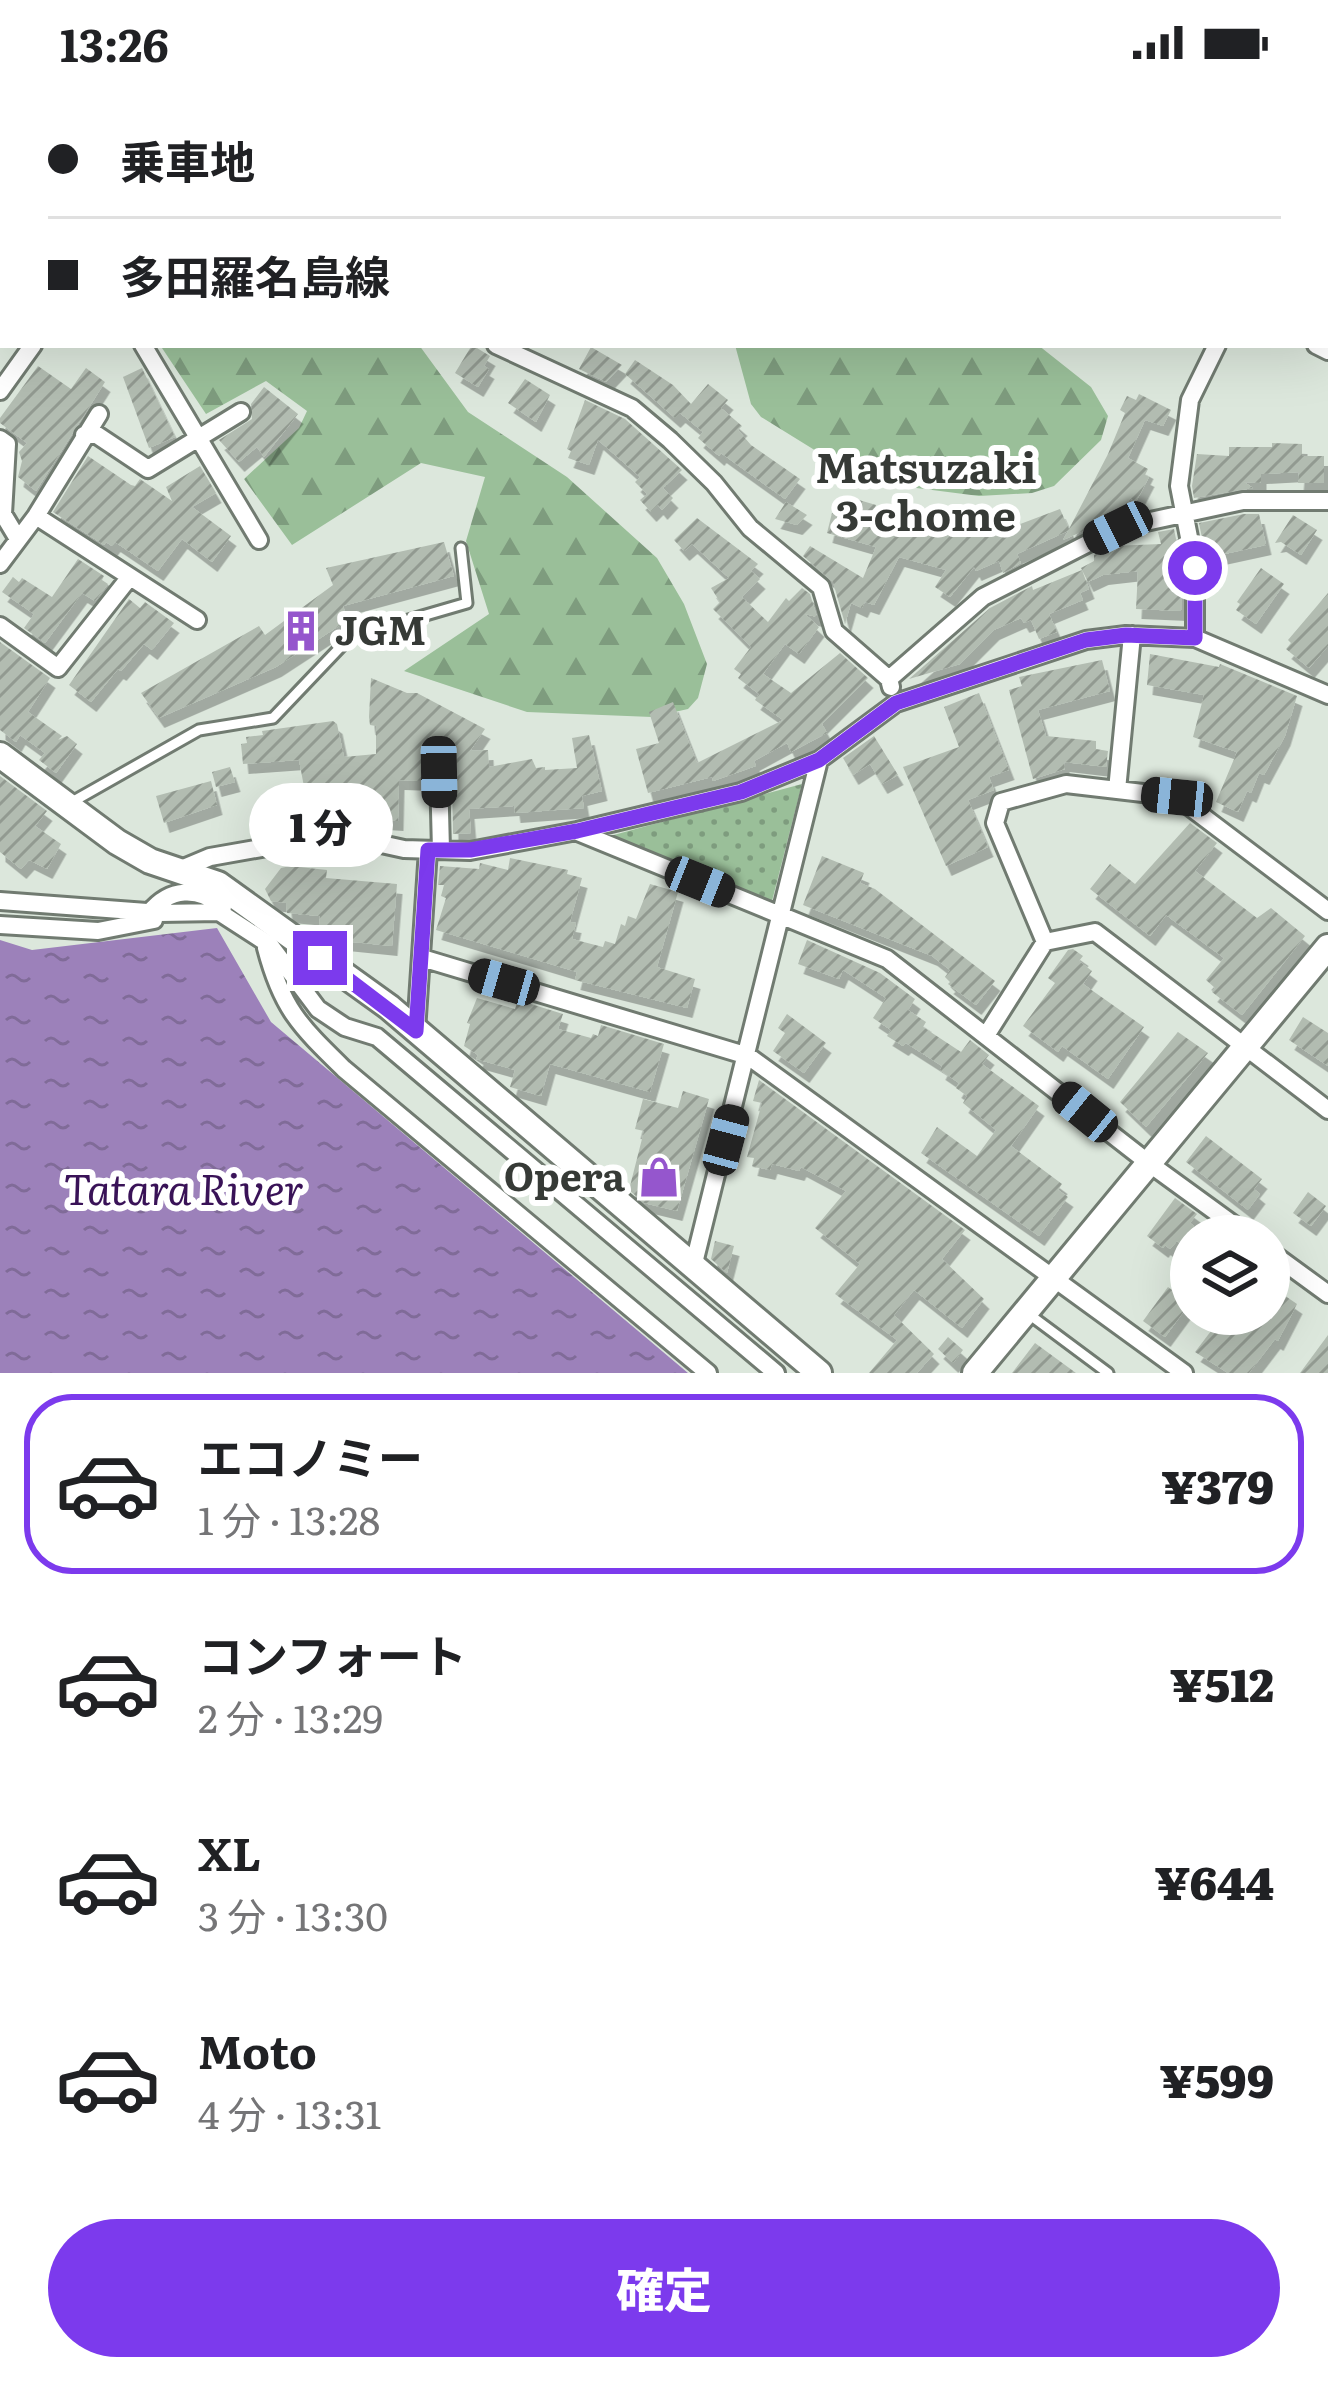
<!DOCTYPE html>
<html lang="ja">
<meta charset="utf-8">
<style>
:root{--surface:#fff;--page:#f2f2f2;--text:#202124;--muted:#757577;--line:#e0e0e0;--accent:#7c3aed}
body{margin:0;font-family:Literata,"Noto Sans JP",serif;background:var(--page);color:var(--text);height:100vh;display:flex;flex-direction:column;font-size:45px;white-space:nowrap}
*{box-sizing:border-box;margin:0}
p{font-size:39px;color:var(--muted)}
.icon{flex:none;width:66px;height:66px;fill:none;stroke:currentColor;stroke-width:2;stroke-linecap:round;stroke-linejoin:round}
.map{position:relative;height:1289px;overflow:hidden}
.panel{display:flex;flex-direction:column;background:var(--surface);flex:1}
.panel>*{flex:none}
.hud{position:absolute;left:0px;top:0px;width:1329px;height:264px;box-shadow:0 12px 48px #0002;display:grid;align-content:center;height:264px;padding:0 48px;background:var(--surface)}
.controls{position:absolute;left:1170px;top:1131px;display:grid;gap:24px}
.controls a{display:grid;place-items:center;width:120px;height:120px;border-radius:50%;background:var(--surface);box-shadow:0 12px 48px #0002;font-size:60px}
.end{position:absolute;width:54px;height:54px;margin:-27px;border:15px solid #7c3aed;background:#fff;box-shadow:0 0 0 6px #fff}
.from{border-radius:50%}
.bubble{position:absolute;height:84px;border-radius:42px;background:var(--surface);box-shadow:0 12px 48px #0002;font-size:39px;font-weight:800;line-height:84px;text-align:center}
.car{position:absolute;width:36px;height:72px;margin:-36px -18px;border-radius:15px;box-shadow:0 0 9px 3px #0007;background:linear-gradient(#222 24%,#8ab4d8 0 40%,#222 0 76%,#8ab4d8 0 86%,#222 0)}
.hud b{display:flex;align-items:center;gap:42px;height:114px;font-size:45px}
.hud b+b{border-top:3px solid var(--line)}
.hud i{width:30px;height:30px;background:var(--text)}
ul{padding:21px 0 0;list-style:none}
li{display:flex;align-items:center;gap:36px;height:180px;margin:0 24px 18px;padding:0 24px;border:6px solid transparent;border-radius:48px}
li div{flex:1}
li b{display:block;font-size:45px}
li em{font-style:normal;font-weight:800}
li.selected{border-color:var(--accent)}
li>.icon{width:108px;height:108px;stroke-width:1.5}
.primary-button{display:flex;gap:24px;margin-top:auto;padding:24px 48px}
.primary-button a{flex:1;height:138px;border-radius:72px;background:var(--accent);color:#fff;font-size:48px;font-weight:800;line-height:138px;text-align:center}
.status{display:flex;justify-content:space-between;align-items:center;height:84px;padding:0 60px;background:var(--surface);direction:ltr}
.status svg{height:33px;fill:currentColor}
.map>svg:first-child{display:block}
</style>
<div class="status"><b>13:26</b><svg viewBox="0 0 49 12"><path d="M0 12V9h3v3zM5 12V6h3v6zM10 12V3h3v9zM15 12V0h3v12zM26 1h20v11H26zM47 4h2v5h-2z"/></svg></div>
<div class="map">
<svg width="1328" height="1289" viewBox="0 0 1328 1289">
<defs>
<pattern id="grass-dots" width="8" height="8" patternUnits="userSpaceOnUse" patternTransform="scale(3)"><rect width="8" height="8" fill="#9abf99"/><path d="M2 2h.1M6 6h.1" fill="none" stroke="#7e9c7e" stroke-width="1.8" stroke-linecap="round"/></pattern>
<pattern id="forest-firs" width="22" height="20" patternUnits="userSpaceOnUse" patternTransform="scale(3)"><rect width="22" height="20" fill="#9abf99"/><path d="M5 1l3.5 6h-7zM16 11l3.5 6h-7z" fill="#7e9c7e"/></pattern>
<pattern id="water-ripples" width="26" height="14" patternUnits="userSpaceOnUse" patternTransform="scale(3)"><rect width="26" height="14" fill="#9c81ba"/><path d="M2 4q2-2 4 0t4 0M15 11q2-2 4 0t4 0" fill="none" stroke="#806b98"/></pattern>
<pattern id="building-hatch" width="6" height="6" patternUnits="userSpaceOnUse" patternTransform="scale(3)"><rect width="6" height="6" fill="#b2bcb1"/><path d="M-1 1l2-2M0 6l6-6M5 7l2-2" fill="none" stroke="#929a91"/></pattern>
<filter id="shadow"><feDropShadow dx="5.5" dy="10" stdDeviation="0" flood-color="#0004"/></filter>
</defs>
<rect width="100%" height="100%" fill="#dce7dc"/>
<path fill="url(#grass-dots)" d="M802 700 772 817 610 752Z"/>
<path fill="url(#forest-firs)" d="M160 261H419L468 328 567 393 657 474 684 520 707 580 698 614 688 625 652 633 527 628 404 587 489 530 466 457 485 393 421 379 292 461 244 395 299 344 307 327 266 297 206 330Z
M735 261H1038L1091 303 1108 332 1101 356 1054 402 1032 409 979 412 901 402 842 383 761 333 751 320Z"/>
<path fill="url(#water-ripples)" d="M217 844 271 938 688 1289H0V856L32 866Z"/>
<path fill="url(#building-hatch)" filter="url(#shadow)" d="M472 261 490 272 484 282 489 285 478 303 455 289Z
M591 263 622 281 606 298 579 285Z
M635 276 673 301 691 320 708 300 728 316 721 324 742 342 738 346 751 361 800 395 785 415 721 369 719 372 698 354 703 348 680 329 675 334 625 290Z
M38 282 71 305 86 284 105 298 36 407 18 393 22 377 19 368 27 359 0 339V334Z
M142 284 175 353 149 364 123 293Z
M525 295 550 311 536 338 508 319Z
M264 303 298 330 264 373 257 363 239 378 219 356 252 335 251 320Z
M1139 310 1171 326 1163 342 1145 336 1128 374 1148 385 1145 391 1149 393 1136 418 1130 414 1122 430 1063 456 1068 447 1017 470 1021 479 1003 489 999 477 976 487 974 483 950 513 935 503 946 486 899 473 874 521 865 518 862 524 851 519 845 540 833 498 803 472 810 462 863 494 876 463 827 449 832 429 853 435 859 416 876 421 873 429 952 451 961 447 964 453 981 445 985 452 994 450 1060 425 1069 445 1108 370 1125 329 1120 326 1127 312 1136 316Z
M585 316 625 335 682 386 663 404 673 414 662 426 658 421 651 428 640 416 647 410 635 398 640 393 598 356 589 381 568 374 571 367 567 365Z
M1272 359 1302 360V372H1324V399H1298L1299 388 1261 390V399L1244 398 1253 404 1194 414 1192 402 1197 370 1229 372V363H1272Z
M88 372 131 401 135 402 140 395 172 417 166 403 200 382 216 409 192 423 231 452 212 478 182 455 158 487 115 458 112 462 106 458 104 461 53 428Z
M786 418 807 431 797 441 775 435Z
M1244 430H1259L1266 461 1206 474 1199 439Z
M1293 431 1317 446 1301 471 1281 458 1275 459Z
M697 434 758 480 751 487 760 495 742 513 768 538 786 514 789 517 802 504 810 510 817 533 805 530 819 543 799 570 785 560 763 590 791 609 840 569 868 594 822 640 827 649 791 668 787 659 754 677 756 682 713 697 712 693 648 709 636 665 659 659 649 628 673 618 697 679 783 636 755 616 759 610 738 594 741 590 734 585 751 563 713 525 720 518 711 504 729 494 692 460 684 467 674 456Z
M1174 445 1182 485V527L1136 525 1138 487 1103 491 1088 498 1081 484 1094 477V471L1112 462 1161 460 1158 448Z
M444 458 454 492 343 522 348 536 276 583 159 634 141 609 259 542 265 551 333 501 326 484Z
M78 475 104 492 102 496 108 500 95 517 82 509 45 559 24 544 34 530 2 508 13 493 19 498 22 494 52 513Z
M1261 484 1284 500 1256 540 1236 526 1240 520 1237 518Z
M1082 486 1089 505 1080 509 1083 516 1049 530 1057 548 1039 555 1031 536 1024 539 1021 534 994 546 960 580 909 595 990 524 1032 502 1033 506Z
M1328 509V562L1309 584 1286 565 1291 559 1288 556Z
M129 515 140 524 145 518 174 539 152 566 144 560 121 587 118 585 91 618 69 601Z
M0 558 50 594 28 628 62 652 58 656 67 652 77 660 56 689 39 676 45 669 20 651 16 658 0 646Z
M1150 570 1219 583 1220 580 1297 612 1285 652 1264 691 1259 689 1251 709 1247 707 1238 728 1216 718 1237 668 1193 653 1204 611 1147 601Z
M1102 576 1110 607 1038 626 1046 652 1096 657V665L1108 667 1106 683 1064 678 1065 685 1033 695 1009 606 1022 602 1019 593Z
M371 594 407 609H417L485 645 470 667 488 666 489 683 532 675 536 684 545 683V686L577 684 572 654 589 651 602 707 582 712 584 724 515 729 514 722 469 725 471 749 453 750 452 688 444 676 428 681 426 697 399 696 398 737 382 736V732L340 737 339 728 310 735 299 676 243 680 241 660 247 659 246 653 263 651 262 647 333 637 337 640 344 673 376 670V642L370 641 369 633Z
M979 609 1009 686 989 693 994 706 968 716 988 763 946 782 903 683 959 663 944 623Z
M874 652 898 691 882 700 870 680 853 691 843 674Z
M230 683 235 698 216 703 212 688Z
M0 692 47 727 35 742 61 760 47 785 29 776 21 785 0 768Z
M211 697 217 721 164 739 156 712Z
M1190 739 1217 759 1195 787 1257 834 1271 824 1305 852 1242 931 1212 908 1215 904 1206 896 1224 874 1166 831 1150 852 1090 805 1110 780 1135 800Z
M822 772 864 789 860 799 875 805 995 897 976 921 948 900 950 898 945 893 950 886 932 872 803 821Z
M510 774 568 786 567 790 582 794 570 838 576 839 572 855 603 863 605 857 615 860 621 840 625 842 628 832 636 835 650 800 678 808 657 883 695 895 687 924 575 896 577 888 436 846 446 814 441 812 444 801H438L440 782 479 785 480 779 508 786Z
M290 782 327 786 326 794 397 800 392 862 323 855 318 852 320 832 287 829 286 819 271 817 265 805 281 784Z
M807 856 880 889 915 915 908 926 926 938 923 943 961 968 970 956 989 971 982 980 1039 1022 1011 1062 1062 1100 1058 1106 1068 1113 1039 1152 921 1069 937 1043 977 1072 996 1046 963 1019 967 1012 956 1004 959 999 940 986 942 982 906 959 903 962 887 952 891 946 873 934 886 914 843 886 839 895 798 880Z
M1073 865 1083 872 1079 877 1092 887 1083 900 1144 943 1108 995 1062 962 1058 968 1023 942 1055 899 1048 894 1068 866Z
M477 914 515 925 518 916 563 930 558 945 591 954 593 950 598 952 601 941 664 960 650 1008 550 980 541 1012 510 1003 515 986 476 975 478 971 464 962 470 940 467 939Z
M787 930 826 959 804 989 773 967 785 949 778 944Z
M1303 933 1328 949V982L1289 956Z
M1178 948 1208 969 1146 1043 1120 1018Z
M759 996 965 1146 942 1175 984 1215 962 1244 914 1206 894 1231 934 1270 917 1289H869L897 1256 835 1210 860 1180 815 1144 846 1107 801 1083 799 1087 772 1080 770 1086 752 1082 754 1074 747 1073 762 1019 753 1017Z
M683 1007 709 1015 677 1127 644 1119 629 1106 644 1047 635 1045 643 1015 678 1024Z
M1206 1052 1262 1095 1254 1105 1260 1110 1248 1126 1186 1078Z
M1308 1108 1326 1122 1311 1142 1293 1129Z
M1175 1114 1197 1130 1190 1139 1194 1142 1181 1160 1177 1157 1170 1165 1165 1161 1163 1164 1147 1152Z
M715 1157 734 1162 727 1189 711 1175Z
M1168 1203 1190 1219 1165 1253 1143 1237Z
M1275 1205 1297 1220 1278 1257 1275 1255 1249 1289H1228L1195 1268 1224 1230 1248 1244 1258 1230H1269V1214Z
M1328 1251V1289H1300Z
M948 1253 963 1266 953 1279 938 1265Z
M1035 1259 1076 1289H1012Z"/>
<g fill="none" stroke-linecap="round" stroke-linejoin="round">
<g stroke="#717b71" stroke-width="15">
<path id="lane" d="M72 718 199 646 273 634 350 553 467 519 461 464
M1026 1228 1108 1289"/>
</g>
<g stroke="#717b71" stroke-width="22">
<path id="street" d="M202 0 208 3
M519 0 524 3
M693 0 696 3
M831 0 836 3
M952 0 953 3
M14 3 20 0
M248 3 249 0
M457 3 458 0
M637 3 640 0
M1273 3V0
M0 10 3 9
M143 261 259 456
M496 261 632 324 670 356 714 399 750 444 821 503 834 547 889 595
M1316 261 1328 267
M0 307 33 261
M84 351H97L148 385 241 328
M0 355 7 360 3 430 18 455
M36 432 197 536
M0 480 36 432 99 330
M0 542 58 584 129 494
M1195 554V484L1179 402 1190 316 1217 261
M891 603 889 595 983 513 1118 444 1243 417H1328
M439 688 441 766
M1117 706 1132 551
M578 748 887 875 1150 1080 1249 1152
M179 786 210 773 301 757 363 756 404 765 470 767 577 747 741 708 819 676 896 619 1086 556 1126 551 1195 554 1328 611
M0 817 160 829 219 828 270 861 318 925 345 943 377 953 776 1289
M149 829C170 803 197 803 223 822L222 830
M0 841 98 847 154 836
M1045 858 995 739 1001 718 1066 700 1177 713 1328 827
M266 864C282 925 300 942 344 985L708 1289
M422 874 748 972 1184 1289
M416 947 428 766
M987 950 1045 858 1095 848 1328 1026
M1269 1167 1328 1210
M693 1183 819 676"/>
</g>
<g stroke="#717b71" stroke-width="30">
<path id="secondary" d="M0 671 117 758 150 777 218 800 389 923 819 1289
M975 1289 1328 863"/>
</g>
<use href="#lane" stroke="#fff" stroke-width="9"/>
<use href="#street" stroke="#fff" stroke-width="16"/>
<use href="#secondary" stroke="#fff" stroke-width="24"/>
</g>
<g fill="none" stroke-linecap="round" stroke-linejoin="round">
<path stroke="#7c3aed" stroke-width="15" d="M320 874 416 947 428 766H470L577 747 741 708 819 676 896 619 1086 556 1126 551 1195 554V484"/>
</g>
<defs>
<g id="building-bare" transform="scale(3.24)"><path d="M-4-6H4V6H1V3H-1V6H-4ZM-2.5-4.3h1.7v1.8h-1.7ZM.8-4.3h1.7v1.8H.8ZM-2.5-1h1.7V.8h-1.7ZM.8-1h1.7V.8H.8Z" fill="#9556cd" stroke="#fff" stroke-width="2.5" paint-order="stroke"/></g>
<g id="shop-bare" transform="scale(3.24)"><path d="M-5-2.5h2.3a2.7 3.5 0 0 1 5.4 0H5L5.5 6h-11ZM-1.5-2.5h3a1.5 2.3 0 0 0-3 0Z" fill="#9556cd" stroke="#fff" stroke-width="2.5" paint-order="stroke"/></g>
</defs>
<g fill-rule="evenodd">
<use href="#building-bare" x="301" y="547"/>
<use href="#shop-bare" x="659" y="1093"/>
</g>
<g text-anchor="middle" stroke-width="12" stroke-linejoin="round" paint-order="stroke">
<g font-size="39" font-weight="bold" fill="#363a36" stroke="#fff" text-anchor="start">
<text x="335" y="561">JGM</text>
<text x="625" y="1107" text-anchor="end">Opera</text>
</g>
<g font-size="42" font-weight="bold" fill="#363a36" stroke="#fff">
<text x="926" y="399">Matsuzaki<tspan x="926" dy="48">3-chome</tspan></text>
</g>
<g font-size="42" font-style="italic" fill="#391257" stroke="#fff">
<text x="184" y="1121">Tatara River</text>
</g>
</g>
</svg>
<div class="controls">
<a><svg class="icon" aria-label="layers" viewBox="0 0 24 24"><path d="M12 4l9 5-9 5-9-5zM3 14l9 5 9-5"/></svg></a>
</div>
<i class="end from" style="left:1195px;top:484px"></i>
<i class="end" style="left:320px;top:874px"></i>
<div class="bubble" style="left:249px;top:699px;width:144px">1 分</div>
<i class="car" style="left:1118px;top:444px;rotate:244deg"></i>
<i class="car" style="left:439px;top:688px;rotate:179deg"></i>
<i class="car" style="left:1177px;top:713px;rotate:276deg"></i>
<i class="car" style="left:700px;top:798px;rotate:112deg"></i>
<i class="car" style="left:504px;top:898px;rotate:286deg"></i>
<i class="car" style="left:1085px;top:1028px;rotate:309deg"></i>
<i class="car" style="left:726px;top:1056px;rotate:15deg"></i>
<div class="hud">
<b><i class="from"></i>乗車地</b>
<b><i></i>多田羅名島線</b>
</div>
</div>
<section class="panel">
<ul>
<li class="selected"><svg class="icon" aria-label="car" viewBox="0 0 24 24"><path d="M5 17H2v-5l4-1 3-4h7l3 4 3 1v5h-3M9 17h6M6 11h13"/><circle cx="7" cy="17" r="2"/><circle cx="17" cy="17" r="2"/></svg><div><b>エコノミー</b><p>1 分 · 13:28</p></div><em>¥379</em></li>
<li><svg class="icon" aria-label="car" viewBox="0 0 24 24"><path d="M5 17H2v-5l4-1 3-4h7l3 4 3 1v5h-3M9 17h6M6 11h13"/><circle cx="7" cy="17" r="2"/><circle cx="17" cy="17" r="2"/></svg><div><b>コンフォート</b><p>2 分 · 13:29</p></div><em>¥512</em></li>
<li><svg class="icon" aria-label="car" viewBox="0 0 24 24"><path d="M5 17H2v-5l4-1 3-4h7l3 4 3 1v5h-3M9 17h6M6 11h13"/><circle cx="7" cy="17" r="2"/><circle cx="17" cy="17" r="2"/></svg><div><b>XL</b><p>3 分 · 13:30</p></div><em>¥644</em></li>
<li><svg class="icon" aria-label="car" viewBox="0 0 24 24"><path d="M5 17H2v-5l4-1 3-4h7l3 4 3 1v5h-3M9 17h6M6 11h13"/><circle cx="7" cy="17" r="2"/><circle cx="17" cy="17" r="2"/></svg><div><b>Moto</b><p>4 分 · 13:31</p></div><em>¥599</em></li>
</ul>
<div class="primary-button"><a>確定</a></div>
</section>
